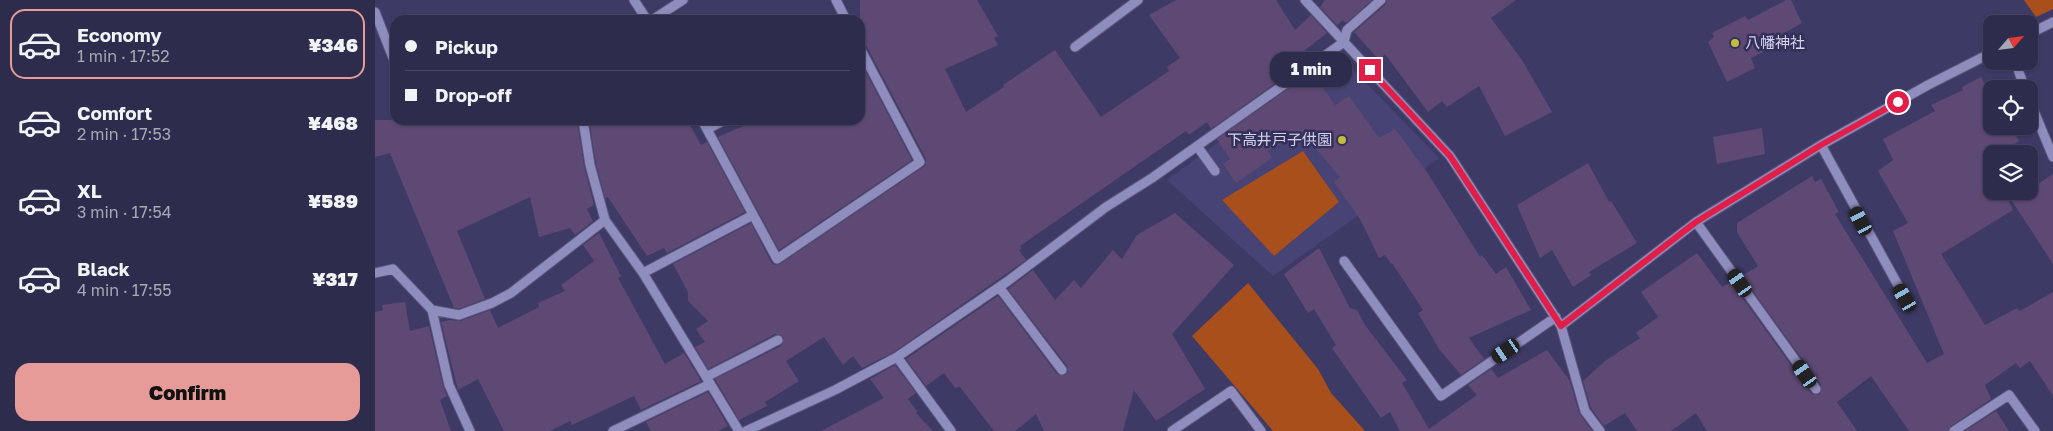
<!DOCTYPE html>
<meta charset="utf-8">
<style>
:root{--surface:#2e2c4c;--page:#363453;--text:#f1f3f6;--muted:#a7a7b5;--line:#494864;--accent:#e69b98}
body{margin:0;font-family:"Golos Text","Noto Sans JP",sans-serif;background:var(--page);color:var(--text);height:100vh;display:flex;flex-direction:column;font-size:19px;white-space:nowrap}
*{box-sizing:border-box;margin:0}
p{font-size:16px;color:var(--muted)}
.icon{flex:none;width:28px;height:28px;fill:none;stroke:currentColor;stroke-width:2;stroke-linecap:round;stroke-linejoin:round}
.map{position:relative;flex:1;overflow:hidden}
.details{display:flex;flex-direction:column;background:var(--surface);width:375px}
.details>*{flex:none}
.banner{position:absolute;left:15px;top:15px;width:475px;height:110px;border-radius:15px;box-shadow:0 1px 4px #0004,0 0 0 1px var(--line);display:grid;align-content:center;height:110px;padding:0 15px;background:var(--surface)}
.needle{width:32px;rotate:62deg}
.controls{position:absolute;left:1608px;top:15px;display:grid;gap:10px}
.controls a{display:grid;place-items:center;width:55px;height:55px;border-radius:10px;background:var(--surface);box-shadow:0 1px 4px #0004,0 0 0 1px var(--line);font-size:25px}
.end{position:absolute;width:22px;height:22px;margin:-11px;border:6px solid #e11d48;background:#fff;box-shadow:0 0 0 2px #fff}
.from{border-radius:50%}
.bubble{position:absolute;height:35px;border-radius:15px;background:var(--surface);box-shadow:0 1px 4px #0004,0 0 0 1px var(--line);font-size:16px;font-weight:800;line-height:35px;text-align:center}
.car{position:absolute;width:15px;height:30px;margin:-15px -8px;border-radius:6px;box-shadow:0 0 4px 1px #0007;background:linear-gradient(#222 24%,#8ab4d8 0 40%,#222 0 76%,#8ab4d8 0 86%,#222 0)}
.banner b{display:flex;align-items:center;gap:18px;height:48px;font-size:19px}
.banner b+b{border-top:1px solid var(--line)}
.banner i{width:12px;height:12px;background:var(--text)}
ul{padding:9px 0 0;list-style:none}
li{display:flex;align-items:center;gap:15px;height:70px;margin:0 10px 8px;padding:0 5px;border:2px solid transparent;border-radius:15px}
li div{flex:1}
li b{display:block;font-size:19px}
li em{font-style:normal;font-weight:800}
li.current{border-color:var(--accent)}
li>.icon{width:45px;height:45px;stroke-width:1.5}
.cta{display:flex;gap:10px;margin-top:auto;padding:10px 15px}
.cta a{flex:1;height:58px;border-radius:15px;background:var(--accent);color:#111;font-size:20px;font-weight:800;line-height:58px;text-align:center}
main{display:flex;flex:1;min-height:0}
.map>svg:first-child{display:block}
</style>
<main>
<section class="details">
<ul>
<li class="current"><svg class="icon" aria-label="car" viewBox="0 0 24 24"><path d="M5 17H2v-5l4-1 3-4h7l3 4 3 1v5h-3M9 17h6M6 11h13"/><circle cx="7" cy="17" r="2"/><circle cx="17" cy="17" r="2"/></svg><div><b>Economy</b><p>1 min · 17:52</p></div><em>¥346</em></li>
<li><svg class="icon" aria-label="car" viewBox="0 0 24 24"><path d="M5 17H2v-5l4-1 3-4h7l3 4 3 1v5h-3M9 17h6M6 11h13"/><circle cx="7" cy="17" r="2"/><circle cx="17" cy="17" r="2"/></svg><div><b>Comfort</b><p>2 min · 17:53</p></div><em>¥468</em></li>
<li><svg class="icon" aria-label="car" viewBox="0 0 24 24"><path d="M5 17H2v-5l4-1 3-4h7l3 4 3 1v5h-3M9 17h6M6 11h13"/><circle cx="7" cy="17" r="2"/><circle cx="17" cy="17" r="2"/></svg><div><b>XL</b><p>3 min · 17:54</p></div><em>¥589</em></li>
<li><svg class="icon" aria-label="car" viewBox="0 0 24 24"><path d="M5 17H2v-5l4-1 3-4h7l3 4 3 1v5h-3M9 17h6M6 11h13"/><circle cx="7" cy="17" r="2"/><circle cx="17" cy="17" r="2"/></svg><div><b>Black</b><p>4 min · 17:55</p></div><em>¥317</em></li>
</ul>
<div class="cta"><a>Confirm</a></div>
</section>
<div class="map">
<svg width="1678" height="431" viewBox="0 0 1678 431">
<rect width="100%" height="100%" fill="#3e3a66"/>
<path fill="#474375" d="M963 54 1064 158 898 276 792 180Z"/>
<path fill="#a94f1b" d="M1649 0H1678V9L1661 17Z
M928 151 964 202 899 256 847 200Z
M873 283 943 369 956 393 990 431H898L817 336Z"/>
<path fill="#5e4974" d="M485 0H602L623 36 619 38 623 45 570 69 591 112 629 87 628 85 680 50 726 117 794 71 792 67 805 58 774 15 801 0H901L920 30 936 15 952 33 925 54 930 62 836 129 832 122 814 135 811 131 645 246 647 248 644 250 651 260 519 352 487 368 478 356 468 365 449 337 411 361 424 381 390 402 392 406 364 420 340 379 406 346 409 338 406 335 400 334 333 369 320 347 330 342 321 329 333 321 313 301V292L298 264 376 223 396 262 399 265 405 264 551 165V159L491 45 485 42Z
M950 0H997L971 23 968 20 962 25 945 7Z
M1012 0H1141L1116 18 1147 60 1177 112 1130 136 1104 86 1072 107 1067 101 1053 112 1010 54 1004 60 979 32 1010 5Z
M1411 0H1416L1427 23 1387 46 1390 51 1376 58 1380 68 1352 82 1333 42 1339 37 1337 33 1370 16 1373 20Z
M485 61 537 160 404 250 343 137 382 120H485Z
M937 72 960 105 974 96 1004 138 1020 129 1052 172 1105 257 1107 255 1121 274 1131 267 1156 310 1094 338 1109 359 1086 375 1064 349 1043 313 1048 310 1017 263 1016 264 1010 255 1004 258 985 219 959 182 965 177 930 136 926 139 924 134 893 151 897 158 861 183 848 164 855 159 842 139Z
M1606 77 1616 95V126H1636L1644 141 1624 154H1616V158L1612 161 1616 168V191H1629L1638 210 1566 254 1610 325 1642 308 1645 311 1678 292V396L1655 361 1645 368 1641 363 1610 385 1616 399 1576 426 1573 431H1534L1496 376 1462 402 1482 431H1332L1321 413 1296 431H1262L1250 413 1229 426 1216 408 1208 381 1230 361 1265 338 1261 333 1283 317 1266 292 1322 253 1347 287 1356 282 1436 393 1441 395 1445 394 1446 385 1367 276 1383 266 1362 232V223L1437 176 1440 182 1446 179 1464 212 1460 214 1552 363 1569 354 1518 231 1533 223 1503 171 1518 160 1508 139 1560 111 1556 105 1588 90 1587 87Z
M0 120H202L209 166 219 205 212 209 218 221 200 235 195 228 164 237 155 197 82 231 110 299 83 309 79 308 15 153 0 157Z
M214 120H312L326 145 332 142 370 212 292 253 289 248 272 256 233 197 230 198 221 164Z
M1387 128 1390 154 1342 164 1338 137Z
M1213 163 1234 202 1236 201 1262 243 1214 272 1216 275 1198 287 1177 250 1165 258 1142 205Z
M1678 174V264L1637 201Z
M800 213 859 265 797 334 830 389 781 421 759 390 748 431H669L661 414 640 431H619L585 387 580 388 569 373 551 386 531 359 623 296 682 374 690 375 693 372 692 366 633 289 658 270 680 300 699 280 706 288 738 250 747 259 762 235Z
M224 233 246 276 243 278 290 364 309 353 326 381 266 410 259 396 197 425 195 421 175 431H129L103 379 83 390 66 322 75 320 86 321 115 310 123 328 164 307 163 303 190 291 186 285 219 261 208 245Z
M944 248 975 308 982 310 990 325 1032 380 1027 383 1054 429 1102 395 1093 385 1116 369 1123 378 1172 350 1195 381 1204 413 1217 431H1025L1015 412 1006 418 957 348 961 345 939 309 933 313 909 274Z
M30 302 35 331 54 326 68 386 72 396 65 400 76 431H0V312L8 310 7 305Z
M520 365 541 393 533 399 542 411 541 413 558 431H446L509 398 495 379Z
M333 392 353 426 343 431H276L271 422Z
M1621 411 1634 431H1590Z"/>
<g fill="none" stroke-linecap="round" stroke-linejoin="round">
<g stroke="#5a567b" stroke-width="11">
<path id="minor" d="M259 0 272 20
M461 0 471 20
M930 0 1075 156 1186 326 1210 411 1225 431
M0 12 20 63
M277 20 308 0
M1654 34 1678 22
M700 47 763 0
M1640 61 1650 89
M1654 99 1678 157
M208 120 215 165 230 220 268 273 364 431
M327 120 402 259 545 162 485 48
M332 129 350 120
M1446 145 1530 298
M822 146 840 171
M1321 222 1441 389
M969 261 1066 396 1181 317
M0 273 18 269 57 310 74 385 95 431
M268 273 378 215
M624 287 687 370
M57 310 84 315 117 303 136 293 230 220
M1186 326 1321 222 1446 145 1553 85 1616 53
M522 357 576 431
M331 377 403 340
M238 431 335 384
M371 431 460 390 522 357 633 281 731 207 777 178 969 42 972 30 1006 0
M797 431 856 391 886 431
M1579 431 1634 395 1660 431"/>
</g>
<use href="#minor" stroke="#8f8cbe" stroke-width="9"/>
</g>
<g fill="none" stroke-linecap="round" stroke-linejoin="round">
<path stroke="#e11d48" stroke-width="6" d="M995 70 1075 156 1186 326 1321 222 1446 145 1523 102"/>
</g>
<g fill="#c3bd3e" stroke="#34305a" stroke-width="2">
<circle cx="1360" cy="43" r="5"/>
<circle cx="967" cy="140" r="5"/>
</g>
<g text-anchor="middle" stroke-width="5" stroke-linejoin="round" paint-order="stroke">
<g font-size="15" fill="#d4d4ef" stroke="#34305a" text-anchor="start">
<text x="1370" y="48">八幡神社</text>
<text x="957" y="145" text-anchor="end">下高井戸子供園</text>
</g>
</g>
</svg>
<div class="controls">
<a><svg class="needle" viewBox="-14 -14 28 28"><path d="M0-13l5 13h-10z" fill="#e53935"/><path d="M0 13l5-13h-10z" fill="#a7a7b5"/></svg></a>
<a><svg class="icon" aria-label="locate" viewBox="0 0 24 24"><circle cx="12" cy="12" r="6"/><path d="M12 2v4M12 18v4M2 12h4M18 12h4"/></svg></a>
<a><svg class="icon" aria-label="layers" viewBox="0 0 24 24"><path d="M12 4l9 5-9 5-9-5zM3 14l9 5 9-5"/></svg></a>
</div>
<i class="end from" style="left:1523px;top:102px"></i>
<i class="end" style="left:995px;top:70px"></i>
<div class="bubble" style="left:895px;top:52px;width:82px">1 min</div>
<i class="car" style="left:1486px;top:221px;rotate:332deg"></i>
<i class="car" style="left:1365px;top:283px;rotate:325deg"></i>
<i class="car" style="left:1530px;top:298px;rotate:330deg"></i>
<i class="car" style="left:1131px;top:351px;rotate:236deg"></i>
<i class="car" style="left:1430px;top:374px;rotate:325deg"></i>
<div class="banner">
<b><i class="from"></i>Pickup</b>
<b><i></i>Drop-off</b>
</div>
</div>
</main>
